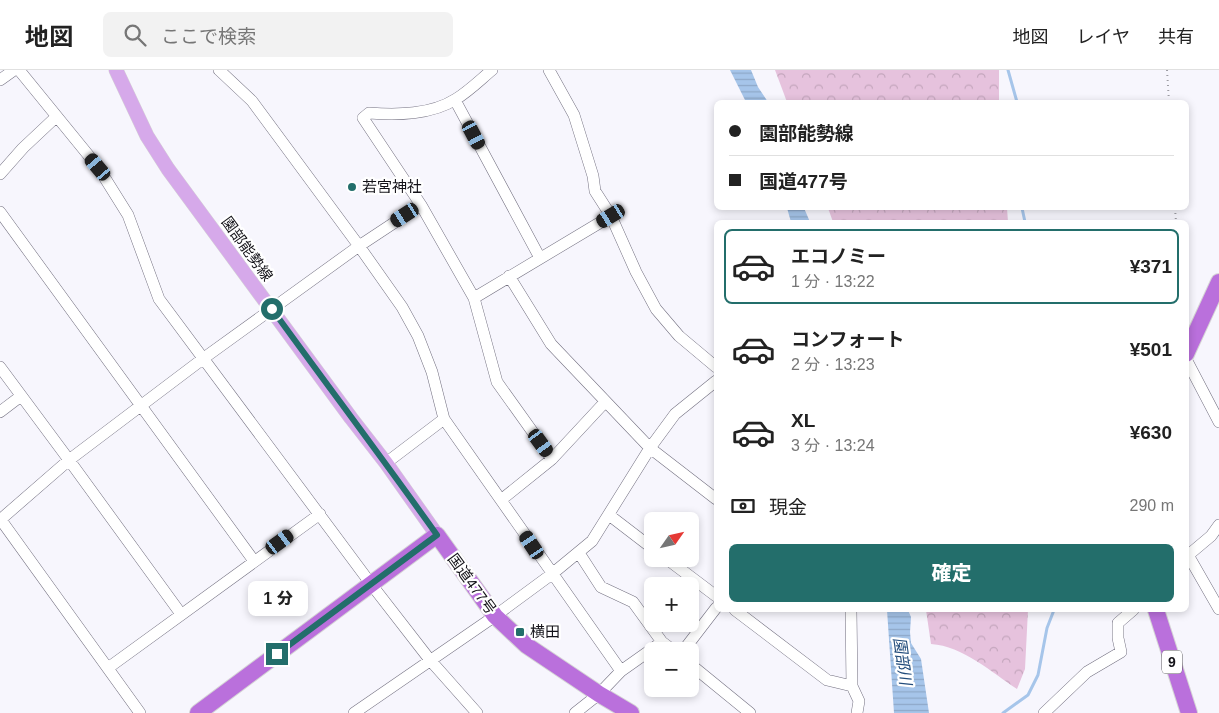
<!DOCTYPE html>
<html lang="ja">
<meta charset="utf-8">
<style>
:root{--surface:#fff;--page:#f2f2f2;--text:#222;--muted:#767676;--line:#e0e0e0;--accent:#236e6b}
body{margin:0;font-family:Arial,"Noto Sans JP",sans-serif;background:var(--page);color:var(--text);height:100vh;display:flex;flex-direction:column;font-size:19px;white-space:nowrap}
*{box-sizing:border-box;margin:0}
p{font-size:16px;color:var(--muted)}
.icon{flex:none;width:28px;height:28px;fill:none;stroke:currentColor;stroke-width:2;stroke-linecap:round;stroke-linejoin:round}
.map{position:relative;flex:1;overflow:hidden}
.details{position:absolute;left:714px;top:150px;width:475px;height:392px;display:flex;flex-direction:column;background:var(--surface);border-radius:8px;box-shadow:0 2px 8px #0003}
.details>*{flex:none}
.hud{position:absolute;left:714px;top:30px;width:475px;height:110px;border-radius:8px;box-shadow:0 2px 8px #0003;display:grid;align-content:center;height:110px;padding:0 15px;background:var(--surface)}
.needle{width:32px;rotate:56deg}
.buttons{position:absolute;left:644px;top:442px;display:grid;gap:10px}
.buttons a{display:grid;place-items:center;width:55px;height:55px;border-radius:8px;background:var(--surface);box-shadow:0 2px 8px #0003;font-size:25px}
.end{position:absolute;width:22px;height:22px;margin:-11px;border:6px solid #236e6b;background:#fff;box-shadow:0 0 0 2px #fff}
.from{border-radius:50%}
.bubble{position:absolute;height:35px;border-radius:8px;background:var(--surface);box-shadow:0 2px 8px #0003;font-size:16px;font-weight:800;line-height:35px;text-align:center}
.car{position:absolute;width:15px;height:30px;margin:-15px -8px;border-radius:6px;box-shadow:0 0 4px 1px #0007;background:linear-gradient(#222 24%,#8ab4d8 0 40%,#222 0 76%,#8ab4d8 0 86%,#222 0)}
.hud b{display:flex;align-items:center;gap:18px;height:48px;font-size:19px}
.hud b+b{border-top:1px solid var(--line)}
.hud i{width:12px;height:12px;background:var(--text)}
ul{padding:9px 0 0;list-style:none}
li{display:flex;align-items:center;gap:15px;height:75px;margin:0 10px 8px;padding:0 5px;border:2px solid transparent;border-radius:8px}
li div{flex:1}
li b{display:block;font-size:19px}
li em{font-style:normal;font-weight:800}
li.on{border-color:var(--accent)}
li>.icon{width:45px;height:45px;stroke-width:1.5}
.pay{display:flex;align-items:center;gap:12px;height:55px;padding:0 15px;font-size:19px}
.pay p{margin-inline-start:auto}
.button{display:flex;gap:10px;margin-top:auto;padding:10px 15px}
.button a{flex:1;height:58px;border-radius:8px;background:var(--accent);color:#fff;font-size:20px;font-weight:800;line-height:58px;text-align:center}
header{display:flex;align-items:center;gap:30px;box-sizing:border-box;height:70px;padding:0 25px;background:var(--surface);border-bottom:1px solid var(--line)}
header strong{font-size:24px}
nav{display:flex;gap:28px;margin-inline-start:auto;font-size:18px}
.search{width:350px;height:45px;background:var(--page);display:flex;align-items:center;gap:12px;box-sizing:border-box;padding:0 18px;border-radius:8px;color:var(--muted);font-size:19px}
.map>svg:first-child{display:block}
</style>
<header>
<strong>地図</strong>
<div class="search"><svg class="icon" aria-label="search" viewBox="0 0 24 24"><circle cx="10" cy="10" r="6"/><path d="M15 15l6 6"/></svg>ここで検索</div>
<nav><a>地図</a><a>レイヤ</a><a>共有</a></nav>
</header>
<div class="map">
<svg width="1219" height="643" viewBox="0 0 1219 643">
<defs>
<pattern id="forest-crowns" width="20" height="18" patternUnits="userSpaceOnUse" patternTransform="scale(1.25)"><rect width="20" height="18" fill="#e6c2dd"/><path d="M2 6a3 3 0 1 1 6 0M12 15a3 3 0 1 1 6 0" fill="none" stroke="#c4a6bd"/></pattern>
<pattern id="water-rules" width="6" height="5" patternUnits="userSpaceOnUse" patternTransform="scale(1.25)"><rect width="6" height="5" fill="#a6c5ea"/><path d="M0 2.5h6" fill="none" stroke="#8ea8c8"/></pattern>
</defs>
<rect width="100%" height="100%" fill="#f7f6fd"/>
<path fill="url(#forest-crowns)" d="M775 0H999V32H787Z
M828 138H1007L1008 152H833Z
M926 540H1028L1025 599 1017 619C991 602 963 576 931 574Z"/>
<path fill="url(#water-rules)" d="M730 0H751L758 17 768 32H746Z
M787 138H804L810 152H791Z
M887 540H908L911 547 910 562 911 573 921 589 929 643H894Z"/>
<g fill="none" stroke-linecap="round" stroke-linejoin="round">
<path stroke="#a6c5ea" stroke-width="3" d="M1008 0 1017 32
M1022 138 1025 152
M1003 643 1028 625 1038 605 1047 558 1054 540"/>
<g stroke="#737080" stroke-width="12">
<path id="minor" d="M19 0 98 97 128 145 159 229 371 514 430 590 477 643
M219 0 252 31 359 176 402 237 418 266 432 302 444 349 621 601
M492 0C480 10 469 21 456 29 431 45 397 45 369 43L363 48 421 135 474 228 497 312 552 389
M549 0 574 45 593 106 595 121 611 146 636 202 656 239 679 266 716 297
M0 10 14 0
M455 30 540 188
M0 104 23 78 56 47
M0 142 254 491
M509 206 551 274 650 378 716 429
M474 228 611 146
M1186 289 1219 352
M0 297 69 390 181 544
M0 342 21 326
M386 393 444 349
M501 430 552 389 605 332
M609 445 652 478
M0 450 69 390 204 288 359 176 421 135
M1 450 140 643
M579 483 601 517 633 532 662 572 674 581
M1188 485 1219 539
M1186 487 1211 466 1219 455
M667 489 716 526
M735 540 827 610 852 616
M851 540 852 616 859 631 857 643
M683 581 716 538
M690 594 750 643
M108 598 320 444
M354 643 495 546 552 504 592 471 650 378 675 344 716 311
M575 643 599 624 621 601 662 572
M1044 643 1087 602 1121 582 1118 568V553L1133 540"/>
</g>
<g stroke="#d5d4d5" stroke-width="15">
<path id="major" d="M116 0 147 66 168 99 351 348 386 393 437 465"/>
</g>
<g stroke="#d5d4d5" stroke-width="18">
<path id="highway" d="M1186 284 1219 212
M1156 540 1189 643
M198 643 437 465 495 546 526 575 599 624 631 643"/>
</g>
<path stroke="#9d9ca3" stroke-width="2" stroke-dasharray="1 4" stroke-linecap="butt" d="M1167 0 1169 32
M1175 138 1176 152"/>
<use href="#minor" stroke="#fff" stroke-width="11"/>
<use href="#major" stroke="#d6a9ea" stroke-width="14"/>
<use href="#highway" stroke="#ba70dc" stroke-width="16"/>
</g>
<g fill="none" stroke-linecap="round" stroke-linejoin="round">
<path stroke="#236e6b" stroke-width="6" d="M272 239C327 315 383 389 437 465L277 584"/>
</g>
<g fill="#236e6b" stroke="#fff" stroke-width="2">
<circle cx="352" cy="117" r="5"/>
<rect x="515" y="557" width="10" height="10" rx="2.5"/>
</g>
<g text-anchor="middle" stroke-width="4.5" stroke-linejoin="round" paint-order="stroke">
<rect fill="#fff" stroke="#5a595d" stroke-width="1" x="1162" y="580.5" width="20" height="23" rx="4"/>
<g font-size="14" font-weight="bold" fill="#131218">
<text x="1172" y="597">9</text>
</g>
<g font-size="15" fill="#131218" stroke="#fff" text-anchor="start">
<text x="362" y="122">若宮神社</text>
<text x="530" y="567">横田</text>
</g>
<g font-size="15" fill="#131218" stroke="#fff">
<text transform="translate(247 179) rotate(54)" y="5">園部能勢線</text>
<text transform="translate(472 514) rotate(54)" y="5">国道477号</text>
</g>
<g font-size="16" font-style="italic" fill="#224c7b" stroke="#fff">
<text transform="translate(903 591) rotate(82)" y="6">園部川</text>
</g>
</g>
</svg>
<div class="buttons">
<a><svg class="needle" viewBox="-14 -14 28 28"><path d="M0-13l5 13h-10z" fill="#e53935"/><path d="M0 13l5-13h-10z" fill="#767676"/></svg></a>
<a>+</a>
<a>−</a>
</div>
<i class="end from" style="left:272px;top:239px"></i>
<i class="end" style="left:277px;top:584px"></i>
<div class="bubble" style="left:248px;top:511px;width:60px">1 分</div>
<i class="car" style="left:474px;top:65px;rotate:152deg"></i>
<i class="car" style="left:98px;top:97px;rotate:320deg"></i>
<i class="car" style="left:405px;top:145px;rotate:237deg"></i>
<i class="car" style="left:611px;top:146px;rotate:239deg"></i>
<i class="car" style="left:541px;top:373px;rotate:144deg"></i>
<i class="car" style="left:280px;top:472px;rotate:54deg"></i>
<i class="car" style="left:532px;top:475px;rotate:326deg"></i>
<div class="hud">
<b><i class="from"></i>園部能勢線</b>
<b><i></i>国道477号</b>
</div>
<section class="details">
<ul>
<li class="on"><svg class="icon" aria-label="car" viewBox="0 0 24 24"><path d="M5 17H2v-5l4-1 3-4h7l3 4 3 1v5h-3M9 17h6M6 11h13"/><circle cx="7" cy="17" r="2"/><circle cx="17" cy="17" r="2"/></svg><div><b>エコノミー</b><p>1 分 · 13:22</p></div><em>¥371</em></li>
<li><svg class="icon" aria-label="car" viewBox="0 0 24 24"><path d="M5 17H2v-5l4-1 3-4h7l3 4 3 1v5h-3M9 17h6M6 11h13"/><circle cx="7" cy="17" r="2"/><circle cx="17" cy="17" r="2"/></svg><div><b>コンフォート</b><p>2 分 · 13:23</p></div><em>¥501</em></li>
<li><svg class="icon" aria-label="car" viewBox="0 0 24 24"><path d="M5 17H2v-5l4-1 3-4h7l3 4 3 1v5h-3M9 17h6M6 11h13"/><circle cx="7" cy="17" r="2"/><circle cx="17" cy="17" r="2"/></svg><div><b>XL</b><p>3 分 · 13:24</p></div><em>¥630</em></li>
</ul>
<div class="pay"><svg class="icon" aria-label="cash" viewBox="0 0 24 24"><path d="M3 7h18v10H3z"/><circle cx="12" cy="12" r="2"/></svg>現金<p>290 m</p></div>
<div class="button"><a>確定</a></div>
</section>
</div>
